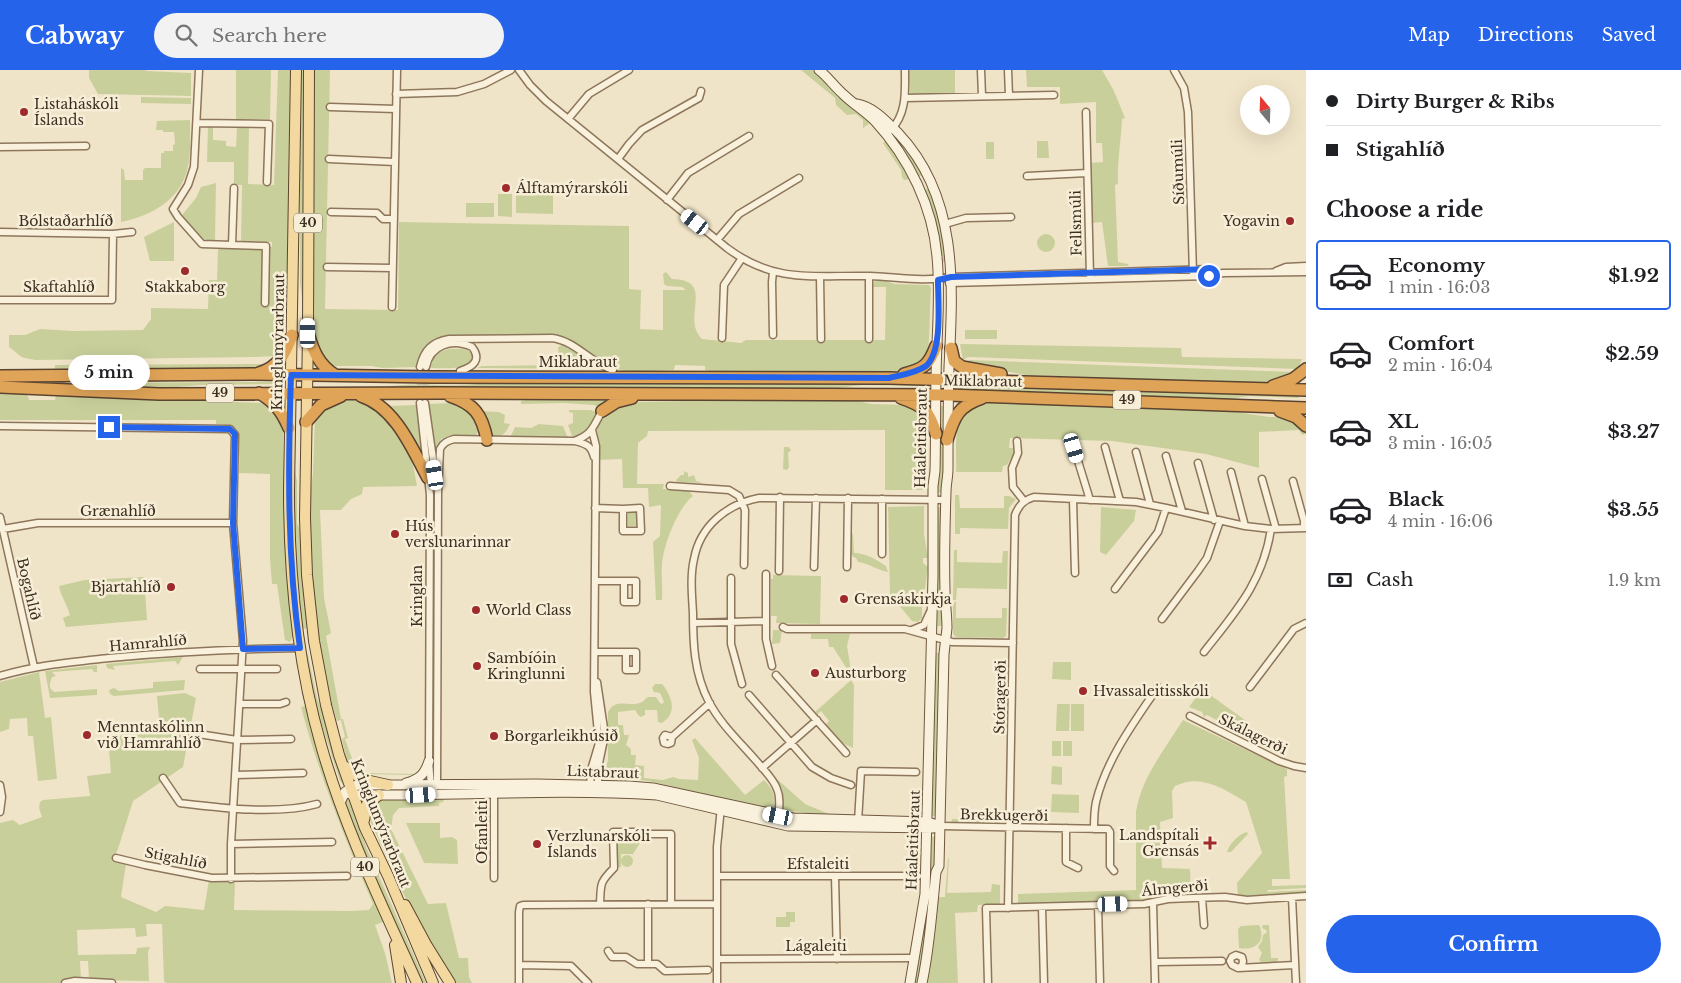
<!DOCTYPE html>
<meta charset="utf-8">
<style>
:root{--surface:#fff;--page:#f2f2f2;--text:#202124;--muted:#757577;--line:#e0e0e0;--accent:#2563eb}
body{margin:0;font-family:"Libre Baskerville",serif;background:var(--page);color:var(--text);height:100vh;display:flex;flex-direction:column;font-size:19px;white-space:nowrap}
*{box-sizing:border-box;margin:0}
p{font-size:16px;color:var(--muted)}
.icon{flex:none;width:28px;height:28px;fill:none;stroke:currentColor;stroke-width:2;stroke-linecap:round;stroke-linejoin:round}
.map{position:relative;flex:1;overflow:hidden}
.panel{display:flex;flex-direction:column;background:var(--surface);width:375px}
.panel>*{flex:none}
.guide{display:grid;align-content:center;height:110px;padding:0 20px;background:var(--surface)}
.needle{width:32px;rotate:341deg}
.buttons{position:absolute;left:1240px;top:15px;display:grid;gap:10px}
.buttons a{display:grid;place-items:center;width:50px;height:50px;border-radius:50%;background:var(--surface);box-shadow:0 5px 20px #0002;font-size:25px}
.end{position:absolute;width:22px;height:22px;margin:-11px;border:6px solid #2563eb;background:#fff;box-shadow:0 0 0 2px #fff}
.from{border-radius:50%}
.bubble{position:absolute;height:35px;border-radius:18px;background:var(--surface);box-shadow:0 5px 20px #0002;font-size:16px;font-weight:700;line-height:35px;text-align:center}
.car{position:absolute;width:15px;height:30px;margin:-15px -8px;border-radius:6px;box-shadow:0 0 4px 1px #0007;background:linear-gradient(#fff 24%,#345 0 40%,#fff 0 76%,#345 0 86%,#fff 0)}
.guide b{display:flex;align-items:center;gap:18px;height:48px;font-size:19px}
.guide b+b{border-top:1px solid var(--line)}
.guide i{width:12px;height:12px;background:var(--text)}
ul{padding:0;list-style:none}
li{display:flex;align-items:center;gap:15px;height:70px;margin:0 10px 8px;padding:0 10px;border:2px solid transparent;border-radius:5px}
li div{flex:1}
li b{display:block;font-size:19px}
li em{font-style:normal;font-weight:700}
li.active{border-color:var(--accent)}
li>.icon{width:45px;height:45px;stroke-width:1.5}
h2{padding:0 20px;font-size:22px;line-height:60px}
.pay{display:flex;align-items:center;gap:12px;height:55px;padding:0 20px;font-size:19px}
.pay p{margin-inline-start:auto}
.cta{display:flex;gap:10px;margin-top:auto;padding:10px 20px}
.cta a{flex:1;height:58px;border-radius:30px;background:var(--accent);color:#fff;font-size:20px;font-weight:700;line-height:58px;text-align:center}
header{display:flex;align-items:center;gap:30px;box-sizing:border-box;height:70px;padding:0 25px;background:var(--accent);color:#fff}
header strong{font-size:24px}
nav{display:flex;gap:28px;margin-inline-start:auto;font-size:18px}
.search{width:350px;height:45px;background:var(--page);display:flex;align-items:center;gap:12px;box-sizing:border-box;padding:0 18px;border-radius:28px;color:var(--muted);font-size:19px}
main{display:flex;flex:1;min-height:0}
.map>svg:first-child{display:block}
</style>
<header>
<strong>Cabway</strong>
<div class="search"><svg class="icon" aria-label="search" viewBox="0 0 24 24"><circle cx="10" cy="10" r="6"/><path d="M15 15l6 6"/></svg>Search here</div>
<nav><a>Map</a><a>Directions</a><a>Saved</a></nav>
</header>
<main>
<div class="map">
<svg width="1306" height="913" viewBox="0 0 1306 913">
<rect width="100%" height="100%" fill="#f0e4c8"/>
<path fill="#c9cf9b" d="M89 0H146V1L191 3V26L98 24 89 8Z
M236 0H271L270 49H236Z
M278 0H292L288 206 284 240 283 276 277 286 253 287 36 290C17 287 23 287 9 277V265H25L40 259 73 261 143 260 151 249V238L208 239 209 210H217L218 178 272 177V172L241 171 242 115H234V92H207L208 56 213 57V70L226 71V76L236 77 237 57H249L248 114 274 115Z
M300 0H304L303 131 304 242 300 213Z
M313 0H330L325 239 398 240 399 152 629 156V219L641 220 640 259 663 260V220H686L682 217 667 216 664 214 663 204 666 202 672 209C717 210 680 248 702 269L741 273 746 270H885L886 217H872L875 211 880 209 895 214 929 215 931 218C929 242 931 268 926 292L902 301 864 303 723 304 705 300V296L675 295 674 300C653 300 628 305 608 296 592 289 580 274 562 267L448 266C431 269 419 279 417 297L383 298 371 296H330L325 293 315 267 310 113Z
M801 0H813L871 52 863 58V50L856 44 847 45 836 35 835 28Z
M909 0H955V24H910Z
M1026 0H1102L1114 21 1125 48 1122 49C1121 71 1117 92 1118 114L1115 115 1118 192 1128 194 1129 196H1108L1102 152 1092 153 1090 93 1103 92 1102 73H1096V32L1060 34V17H1027Z
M141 27 191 28V34L141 33Z
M190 50C190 66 191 82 188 97 181 130 151 146 121 152V98L124 100 125 110H143V100L145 98H161V83H164V81H173V75L175 74 174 62H163V60H156L157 51Z
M893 63H895L924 104 918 107 891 65Z
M888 69 907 99 910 109 904 110 902 107 901 100 883 73Z
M1037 71H1048L1049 88H1037Z
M986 72H994V89H986Z
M216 113 215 171C197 171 193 158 182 145L196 128 201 117Z
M929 118 937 139 947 192H943L938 163 925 121 926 119Z
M498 124H512V147L498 146Z
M516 124 553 125V144L516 143Z
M466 133H494V147H466Z
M174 152V191H150L144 167Z
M1037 173a9 9 0 1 1 18 0a9 9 0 1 1-18 0Z
M965 260H997V269H965Z
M960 274 1181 278 1182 287 1302 289 1298 299 968 287 963 290Z
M562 275 588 289 601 299 477 298 482 296 559 295 558 277Z
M449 279C458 279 471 277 473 288 465 301 444 298 431 298 431 286 438 282 449 279Z
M969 290 1294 302 1295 305 1271 312H1214L1027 305 962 294Z
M273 294 267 299 55 301V295Z
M12 310H39L62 313 274 312 275 314 200 315 166 318 12 314Z
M484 313H929V316L862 315 831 319 381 318C414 310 450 319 484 313Z
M1045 315 1299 325V328L1249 326 1224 330 959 321V318H1002Z
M0 321 27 324 29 330H55L56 325 261 333 273 337 283 353 285 476 293 566 290 572 285 570 277 514H272L270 489V404L239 403C239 391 242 361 229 356 225 354 220 354 216 354V350H0Z
M352 328 371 333 388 349 412 390 417 416 363 417 362 424 351 429 341 440H320L324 528 331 563 326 566 341 649H343L348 668 345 669 355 697 366 703 416 704 423 694 422 700 417 705 364 704 347 693 342 669 345 667 341 650 337 651 327 617 316 550 309 459 310 429 313 403 315 347 321 338 344 329Z
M618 328 602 337 593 335 564 333 521 334V331L532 329Z
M747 328 857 331 872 334 912 335 928 348 926 370 927 420H885V360L648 361 647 366 638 373 637 414H664L663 419 688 420 693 426C678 437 663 476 662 495 661 506 663 518 662 530H656L653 472 660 466 661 435 649 437 648 418H623L622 389 598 390 597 357 605 343 618 334 640 332 730 330Z
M979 332 1230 341 1269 347H1287L1306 361V364L1302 365 1299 360 1259 362V398L1206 384 1112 371 1010 368 1009 378H1014L1015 381 1007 395 1003 396 1002 402H956C957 387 953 355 963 344 967 339 974 335 979 332Z
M453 333C457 335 461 335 465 338 472 344 484 358 475 366H449L441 369 435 392 428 334Z
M417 335 424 394 385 336Z
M939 336H943C942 365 944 393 943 422L937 423 936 411Z
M569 340H590L597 342 588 362 576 368 572 366 568 355 573 353V343L569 342Z
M294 341H296L295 400 297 412V453L300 460 301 504 308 558 303 559 297 522 294 455Z
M480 341 499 342 505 345 504 353 510 354C505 365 501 368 489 366Z
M539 354 563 356 568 368H510L515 357 531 358Z
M784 377H789L791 380 788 383 789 397 787 400 783 399Z
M684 401 688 403V407L694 405 696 411 703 413 677 412 676 410 681 405H684Z
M955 425H959L960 438H1004V426H1009L1016 429 1009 438 1008 459 960 458V464H955Z
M924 436V464L928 488H923V493L928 497 925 519 922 520V548L918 552 912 551 890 524 888 437Z
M939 437 942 438 943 556H936L937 438Z
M1101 437 1136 440 1134 451 1106 485 1100 482Z
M628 443H638V456H628Z
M851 463 853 464 854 483C866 483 877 490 886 496L888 502C877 500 868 493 858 492L856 488C846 484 849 474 849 465Z
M954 480H957V492L1002 493 1003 481H1008L1007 519 957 518 956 530H953Z
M773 505 821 506 820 554 776 553 777 546H771V509H773Z
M144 507 147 550 66 557 63 548 70 545C67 534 61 527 59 516L85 510Z
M953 532H956V548H1002V538H1007L1006 566 1003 568 956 567 953 564Z
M773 560H782L780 573 772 574Z
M811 564H850L847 576 852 607 833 577H829L828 569H811Z
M306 582 308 585 317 628 320 635 344 715 340 711 316 637Z
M933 583H941L937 746H932V742Z
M183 587 178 595 175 591 113 596 115 600 107 598 106 594Z
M1053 592H1071V610L1052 609Z
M97 595V602H94L92 599 52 602 56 606 52 607 50 613V618L54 622 97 619V625L50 628 45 601Z
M39 602 45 648 51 647 57 709 38 711 33 666H28L27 648 10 649 9 659 0 662V612Z
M185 610 184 620 114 626 110 624 109 620 114 618 119 621 153 618V612Z
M851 610 854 615 853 678 838 671 825 655 829 651 821 641 817 645 815 642Z
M655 614H662C672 626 678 643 662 653L658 652 657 640H645V645L641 647 638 645 635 640 618 642V655H623L624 665H629L626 675 631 679V685H636L635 695 644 696V708L663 710 673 707 679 709 698 710 699 688 692 670 695 668 745 725 764 710C773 719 775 725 774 737L767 740 658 713 641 710H618L612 702 605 701 608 690V642C616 627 630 638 642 632 644 631 646 628 648 627H656L660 633 662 634 664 632 660 623 654 622 652 618Z
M1202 619 1249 653 1243 664 1207 645 1204 647 1202 642 1189 637Z
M185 623 196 628 183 697 133 731C128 747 123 763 118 779 117 782 114 785 112 789L126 794 121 827 156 842 165 836 204 840 209 810 235 811 234 840 353 841 369 840 373 834C345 769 319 705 301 637L305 636 385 851 375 855 385 883 392 913H166L164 911 162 854H146L147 866 136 867 135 858 77 860 78 885 136 884 137 878 150 877 148 882 149 911 89 910 88 891H80L81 910 61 913H0V753L13 750 20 755 42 747 39 738 40 732 43 730 90 726 87 706 111 703 108 668 121 666V663L160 659 157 626Z
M1057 634H1070L1069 661H1056Z
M1071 634H1084V661H1071Z
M1183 650 1287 699V706L1284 707 1290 809H1272V816L1306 815V818L1268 820 1267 822 1306 820V825L1238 827 1237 813 1262 783 1246 732C1224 719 1200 703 1175 716L1172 721 1173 748 1160 752 1162 798 1190 799 1191 826 1150 832 1018 835V824L1136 820V742C1141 708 1165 679 1183 650Z
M1052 671H1061V686H1052Z
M1063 671H1072V686H1063Z
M1052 696 1062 697V715L1051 714Z
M777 709 805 734 829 744V746L783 740V723Z
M1052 724 1079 725V743L1051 742Z
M347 725 367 779 426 913H421L343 733Z
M445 727 443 732 439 733V736L399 738 393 745 391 759 428 834 446 833 459 888H468L469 907 472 913H453L426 867 404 825 367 744 372 732 379 729Z
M952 749 1002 750 1000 753H951Z
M406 753H440V768L452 767 457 770 458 794 424 793Z
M1247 762 1248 764 1231 782H1227C1229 774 1239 764 1247 762Z
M619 764V769H639L640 773 633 784H621V797H617V765Z
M937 766 934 810 920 913H913L926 834 932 767Z
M621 791a6 6 0 1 1 12 0a6 6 0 1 1-12 0Z
M948 788 949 789 947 823 991 822 992 814 1000 815V834L978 835 977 842 955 843 958 913H927C929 897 933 881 934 866 935 854 930 837 939 827H945Z
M786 842H795V852H790V857H776V847H786Z
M1259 855C1267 872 1254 881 1239 878L1238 859 1241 856Z
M1263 855H1269L1271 888H1278V890L1276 892 1262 893 1259 890 1262 883 1258 877 1262 871 1263 865 1267 862 1266 860 1262 858Z"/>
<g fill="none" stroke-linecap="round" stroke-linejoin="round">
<path stroke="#ccc0a6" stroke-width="6" stroke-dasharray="6 3" stroke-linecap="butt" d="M425 325 426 297
M420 333V305"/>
<g stroke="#8d765c" stroke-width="9">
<path id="street" d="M199 0 194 97 188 115 173 139 178 147 202 174 232 175 234 118
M519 0 530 15 546 31 727 178C775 214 814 205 870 206 897 207 924 212 951 207L1212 199 1217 204
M981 0 982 26
M1008 0 1009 26
M1174 0 1184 18 1188 42 1193 203
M396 24 457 22 484 14 511 0
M905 28 1054 25
M330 37 396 39
M1086 42 1090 206
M568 49 589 24 629 0
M197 53 269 54 267 112
M891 60C907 43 905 22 905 0
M0 77 86 76
M329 89 395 92
M618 89 629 74 642 60 699 28 701 21
M1027 106 1087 103
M667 130 688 103 749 66
M331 142 377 143 383 149H394
M945 154 966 148 1011 147
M0 162 113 164 132 162
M717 170 739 144 799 108
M232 175 266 176 265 233
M327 197 392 198
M1276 201 1286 197 1306 196
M820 207 821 269
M949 213 1209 206 1223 203 1306 202
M0 230H112L113 164
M392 237 397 0
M773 265 772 212 773 202
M722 268 724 215 742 188
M869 269V206
M420 297C424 280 432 272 449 269L552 268C576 271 590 293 613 300
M426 297C430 275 452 268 472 277 482 290 473 297 460 301
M420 333 430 425 429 691 431 716
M425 333 436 410
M0 356 230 359 235 365 233 453 243 571 231 774V809
M575 371C586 374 591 375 594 387
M1017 371 1018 383 1012 398 1013 417 1024 431
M1105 377 1120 431
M1074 378 1090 430
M1136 382 1150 434
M1166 386 1182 441
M1198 393 1214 450
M1231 402 1245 456
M1262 409 1276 459
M1293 411 1304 451V458
M670 416 729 420 739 426 745 440 744 495
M1073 429 1075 503
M595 438 623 439V461H641L640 438 623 439
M0 447 34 597
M3 459 38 453H233
M882 484V429
M814 497 816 428
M847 497 848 428
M779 501 780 427
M766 504V569L772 596
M731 508V574L742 614
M595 511H636V532H624V511
M1115 519 1158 462 1166 438
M1162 549 1198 501 1207 488 1220 451
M693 553 765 551
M783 557 787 559H905L952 572 1013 573
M912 560 924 555 930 542
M595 582H636V600H626V582
M1204 582C1236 541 1263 512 1271 459
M200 599H277
M776 605 846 683
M0 606C36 595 72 592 109 588 173 582 236 579 300 578
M597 612 605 665 598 698V718
M1250 617 1294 559 1306 553
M749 625 812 697 831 708 851 715
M240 634H280L286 632
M1190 646 1279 691 1294 696 1306 698
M192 663 237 670 291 669
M672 667 665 665 663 668 664 673 668 674 671 673 672 667 710 633
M762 698 817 650
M235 705 303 703
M163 708 180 733C222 738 277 745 317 734
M0 715 2 727 0 742
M590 719 591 700 599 673 594 622 596 376 592 360
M423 722 434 718 437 715 438 423 440 379C443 373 447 371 454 369L574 371C592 365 593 357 602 341
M778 749C779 739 781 728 777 719 774 710 765 701 759 694 742 674 721 655 709 632 694 603 693 574 693 543 692 525 690 506 694 489 700 456 727 434 759 428L946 430
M858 752 861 701 916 702
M941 756 1108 759 1110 762V796L1114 801
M1066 758V792L1078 798
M1094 759C1094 750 1094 741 1096 732 1106 690 1134 652 1158 617
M642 764H671V834
M231 774 332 772
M116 788 145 795 212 808 347 806
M717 806H918
M835 806 837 889
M494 808V719
M1292 827 1296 913
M1202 828 1204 855
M1153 833 1155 913
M600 834C601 814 599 813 614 798L613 762H634
M648 834V894
M1098 835 1100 913
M1042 837 1044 913
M1008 838 1015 445C1019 435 1024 430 1034 427L1136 432 1166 438 1245 456 1271 459 1306 458
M608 881 612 887H626L637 894H657L665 901 708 900
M717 889 914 888
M1155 892 1222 891
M519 895 571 896 588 913
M1238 898 1242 896 1243 891 1242 887 1236 885 1232 887 1230 891 1232 895 1238 898 1295 895
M65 913 75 911 112 913
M519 913V842L520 836 523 835 717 834
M717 913V777L721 737
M988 913 986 838 1144 834 1168 829 1193 828 1225 827 1247 830 1306 826"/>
</g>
<g stroke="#6f573f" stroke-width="11">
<path id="secondary" d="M819 0C828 7 834 16 843 24 853 34 865 41 875 51 909 88 933 137 937 187 940 216 938 246 937 275 935 317 936 359 935 401L933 416V506L925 824 910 913
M857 34C874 37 887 52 899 64 959 128 953 216 949 297 948 331 948 365 948 399 948 407 946 414 946 422 945 454 944 487 945 520 945 533 947 545 947 558 946 567 945 575 944 584L939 796 936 802C932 839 930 876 922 913
M406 713C420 709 425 704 429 691
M348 723 353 725H379C471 725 564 719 657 725L788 756 933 758
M340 733 345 722 357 715 536 714 629 716 653 718 793 748 928 752 934 754"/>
</g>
<g stroke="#5b4430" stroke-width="12">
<path id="primary" d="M296 0 289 420C289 506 297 592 321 675 344 757 382 835 417 913
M309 0 308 263 305 448 307 505 314 571 326 635 339 685 365 758 388 806 433 913
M344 696 361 709 388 715
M364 750 367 734 379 725
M405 835 427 876 450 913
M395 875 401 913"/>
</g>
<g stroke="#5b4430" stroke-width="14">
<path id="highway" d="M308 263C313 281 319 295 335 305
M951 278 954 291 962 297 1001 304
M259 303C279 297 285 284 292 265
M904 304C924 299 929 295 936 276
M0 306 253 304 432 307 889 308 1306 320
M1273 316 1293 309 1306 299
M0 317 159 324 441 323 948 325 1306 338
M259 323C275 332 282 342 289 358
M361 326C395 337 412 378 428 408
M450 326C474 334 482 344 487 370
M901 328C924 336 929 340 936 364
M602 341 616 332 632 328
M1280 341 1296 347 1306 356
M306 352 321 335 341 326
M947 370C954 347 958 336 982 328"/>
</g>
<use href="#street" stroke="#faf1dc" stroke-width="6"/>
<use href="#secondary" stroke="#faf1dc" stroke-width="9"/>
<use href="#primary" stroke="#f3d9a0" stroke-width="10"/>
<use href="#highway" stroke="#e0a458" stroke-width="11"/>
</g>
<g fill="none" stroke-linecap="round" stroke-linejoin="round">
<path stroke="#2563eb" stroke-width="6" d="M109 357 230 359 235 364 233 453 243 579 300 578C287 487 288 397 291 305L889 308C901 305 916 303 926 296 943 281 938 231 938 210L951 207 1212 199 1217 204 1209 206"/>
</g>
<g fill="#9e2a2b" stroke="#f7eed8" stroke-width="2">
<circle cx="24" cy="42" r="5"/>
<circle cx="506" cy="118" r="5"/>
<circle cx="1290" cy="151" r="5"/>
<circle cx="185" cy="201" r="5"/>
<circle cx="395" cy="464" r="5"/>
<circle cx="171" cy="517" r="5"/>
<circle cx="844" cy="529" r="5"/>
<circle cx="476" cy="540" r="5"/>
<circle cx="477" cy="596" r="5"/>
<circle cx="815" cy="603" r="5"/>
<circle cx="1083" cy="621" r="5"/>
<circle cx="87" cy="665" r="5"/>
<circle cx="494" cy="666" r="5"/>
<path d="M1207.5 765.5h5v5h5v5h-5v5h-5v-5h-5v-5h5z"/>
<circle cx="537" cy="774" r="5"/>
</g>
<g text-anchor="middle" stroke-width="5" stroke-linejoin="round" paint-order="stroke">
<g fill="#f7eed8" stroke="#756857" stroke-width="1">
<rect x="294" y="143.5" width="28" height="19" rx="4"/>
<rect x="206" y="313.5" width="28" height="19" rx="4"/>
<rect x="1113" y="320.5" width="28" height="19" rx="4"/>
<rect x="351" y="787.5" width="28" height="19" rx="4"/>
</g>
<g font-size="12" font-weight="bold" fill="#3d2e20">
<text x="308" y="157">40</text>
<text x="220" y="327">49</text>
<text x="1127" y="334">49</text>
<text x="365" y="801">40</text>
</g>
<g font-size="14" fill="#3d2e20" stroke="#f7eed8" text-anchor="start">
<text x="34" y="39">Listaháskóli<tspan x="34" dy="16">Íslands</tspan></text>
<text x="516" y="123">Álftamýrarskóli</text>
<text x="1280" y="156" text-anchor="end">Yogavin</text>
<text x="185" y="222" text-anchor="middle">Stakkaborg</text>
<text x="405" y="461">Hús<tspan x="405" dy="16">verslunarinnar</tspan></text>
<text x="161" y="522" text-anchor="end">Bjartahlíð</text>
<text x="854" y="534">Grensáskirkja</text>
<text x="486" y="545">World Class</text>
<text x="487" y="593">Sambíóin<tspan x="487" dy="16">Kringlunni</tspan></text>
<text x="825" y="608">Austurborg</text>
<text x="1093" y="626">Hvassaleitisskóli</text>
<text x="97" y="662">Menntaskólinn<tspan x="97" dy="16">við Hamrahlíð</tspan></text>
<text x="504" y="671">Borgarleikhúsið</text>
<text x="1199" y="770" text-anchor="end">Landspítali<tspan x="1199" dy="16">Grensás</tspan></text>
<text x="547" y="771">Verzlunarskóli<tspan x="547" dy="16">Íslands</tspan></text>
</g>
<g font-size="14" fill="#3d2e20" stroke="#f7eed8">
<text transform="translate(1178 102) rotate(-92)" y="5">Síðumúli</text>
<text x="66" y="156">Bólstaðarhlíð</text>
<text transform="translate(1076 153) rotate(-91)" y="5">Fellsmúli</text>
<text x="59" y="222">Skaftahlíð</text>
<text transform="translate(278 272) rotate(-89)" y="5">Kringlumýrarbraut</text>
<text x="578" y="297">Miklabraut</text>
<text transform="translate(983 311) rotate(1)" y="5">Miklabraut</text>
<text transform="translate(921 368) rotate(-89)" y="5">Háaleitisbraut</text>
<text x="118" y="446">Grænahlíð</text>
<text transform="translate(29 519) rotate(77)" y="5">Bogahlíð</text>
<text transform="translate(417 526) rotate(-90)" y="5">Kringlan</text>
<text transform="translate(148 573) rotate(-5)" y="5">Hamrahlíð</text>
<text transform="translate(1000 627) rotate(-89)" y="5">Stóragerði</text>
<text transform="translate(1253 664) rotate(26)" y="5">Skálagerði</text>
<text transform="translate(603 702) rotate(2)" y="5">Listabraut</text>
<text transform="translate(1004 745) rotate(1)" y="5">Brekkugerði</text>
<text transform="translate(381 753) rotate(68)" y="5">Kringlumýrarbraut</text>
<text transform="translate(482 762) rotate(-90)" y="5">Ofanleiti</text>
<text transform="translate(913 770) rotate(-88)" y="5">Háaleitisbraut</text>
<text transform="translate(176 788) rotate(11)" y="5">Stigahlíð</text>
<text x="818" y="799">Efstaleiti</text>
<text transform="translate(1175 818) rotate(-5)" y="5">Álmgerði</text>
<text x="816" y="881">Lágaleiti</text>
</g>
</g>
</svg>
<div class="buttons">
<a><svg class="needle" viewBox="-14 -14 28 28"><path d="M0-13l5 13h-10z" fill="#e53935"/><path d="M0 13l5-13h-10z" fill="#757577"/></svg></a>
</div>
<i class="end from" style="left:1209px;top:206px"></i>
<i class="end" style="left:109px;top:357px"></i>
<div class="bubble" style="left:68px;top:285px;width:82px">5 min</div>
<i class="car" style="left:695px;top:152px;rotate:308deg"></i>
<i class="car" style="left:308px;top:263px;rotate:0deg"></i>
<i class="car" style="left:1074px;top:378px;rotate:163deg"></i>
<i class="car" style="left:435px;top:405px;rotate:351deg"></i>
<i class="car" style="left:421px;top:725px;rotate:87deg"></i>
<i class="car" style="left:778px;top:746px;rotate:282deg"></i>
<i class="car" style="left:1113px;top:834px;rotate:88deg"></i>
</div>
<section class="panel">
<div class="guide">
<b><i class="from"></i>Dirty Burger &amp; Ribs</b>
<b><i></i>Stigahlíð</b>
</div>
<h2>Choose a ride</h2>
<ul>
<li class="active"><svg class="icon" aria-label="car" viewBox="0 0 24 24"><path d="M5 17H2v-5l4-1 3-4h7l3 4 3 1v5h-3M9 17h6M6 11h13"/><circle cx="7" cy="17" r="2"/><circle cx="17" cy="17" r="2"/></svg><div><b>Economy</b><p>1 min · 16:03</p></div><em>$1.92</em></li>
<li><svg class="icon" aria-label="car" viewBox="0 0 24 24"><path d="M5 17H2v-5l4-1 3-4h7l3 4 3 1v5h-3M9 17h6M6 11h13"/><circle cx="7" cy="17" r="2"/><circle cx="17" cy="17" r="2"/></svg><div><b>Comfort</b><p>2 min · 16:04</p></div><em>$2.59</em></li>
<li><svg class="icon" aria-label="car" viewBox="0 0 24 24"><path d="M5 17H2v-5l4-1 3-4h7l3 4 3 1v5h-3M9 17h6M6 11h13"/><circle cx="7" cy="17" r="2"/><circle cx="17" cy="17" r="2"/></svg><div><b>XL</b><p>3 min · 16:05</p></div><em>$3.27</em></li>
<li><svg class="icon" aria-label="car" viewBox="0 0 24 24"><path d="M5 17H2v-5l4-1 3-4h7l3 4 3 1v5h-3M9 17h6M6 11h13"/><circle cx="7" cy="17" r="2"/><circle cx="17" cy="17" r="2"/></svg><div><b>Black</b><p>4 min · 16:06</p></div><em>$3.55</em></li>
</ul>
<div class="pay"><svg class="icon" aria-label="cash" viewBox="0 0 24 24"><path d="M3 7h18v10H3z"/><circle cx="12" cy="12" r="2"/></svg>Cash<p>1.9 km</p></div>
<div class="cta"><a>Confirm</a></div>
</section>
</main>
